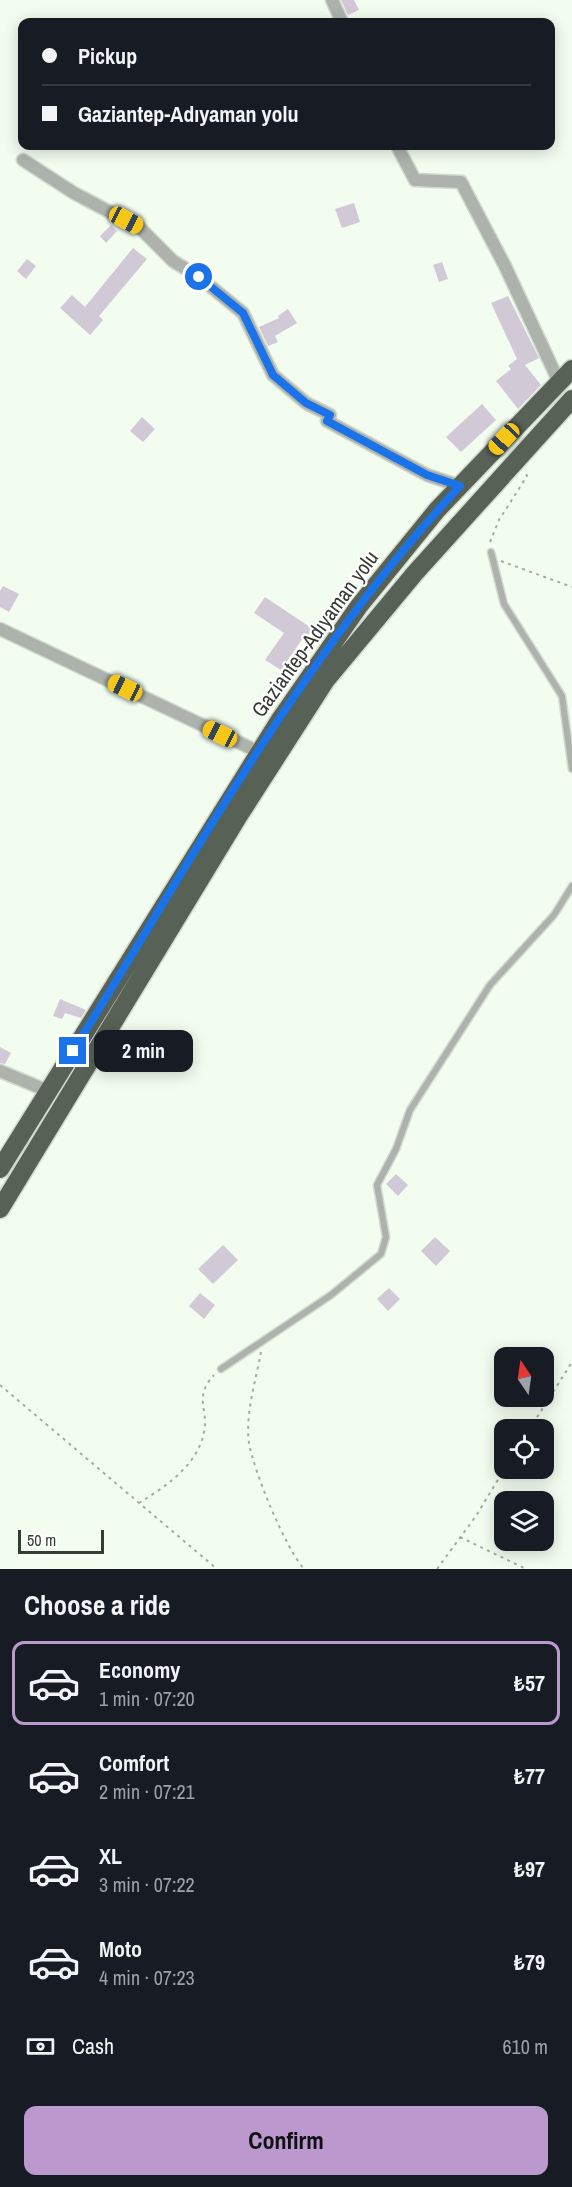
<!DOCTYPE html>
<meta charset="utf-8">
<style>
:root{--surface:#171b24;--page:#242831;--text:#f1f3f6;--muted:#9ea1a6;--line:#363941;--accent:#bb99ce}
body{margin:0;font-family:"Archivo Narrow",sans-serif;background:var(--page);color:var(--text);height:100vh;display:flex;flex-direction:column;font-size:22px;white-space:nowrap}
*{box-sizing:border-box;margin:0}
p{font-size:20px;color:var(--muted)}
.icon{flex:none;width:33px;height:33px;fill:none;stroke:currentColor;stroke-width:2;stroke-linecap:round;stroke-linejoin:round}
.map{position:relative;height:1569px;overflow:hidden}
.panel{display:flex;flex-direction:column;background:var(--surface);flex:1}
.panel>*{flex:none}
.hud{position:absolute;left:18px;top:18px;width:537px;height:132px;border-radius:12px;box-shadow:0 3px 15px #0003;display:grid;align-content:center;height:132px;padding:0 24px;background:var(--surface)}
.needle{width:39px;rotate:347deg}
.tools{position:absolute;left:494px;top:1347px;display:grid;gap:12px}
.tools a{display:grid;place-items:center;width:60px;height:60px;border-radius:12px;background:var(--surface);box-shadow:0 3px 15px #0003;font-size:30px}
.scale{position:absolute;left:18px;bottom:15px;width:86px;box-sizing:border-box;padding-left:6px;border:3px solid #373b36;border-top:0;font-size:16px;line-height:21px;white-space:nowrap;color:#373b36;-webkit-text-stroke:4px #fff;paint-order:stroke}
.end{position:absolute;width:27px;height:27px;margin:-14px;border:8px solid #1a73e8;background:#fff;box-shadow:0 0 0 3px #fff}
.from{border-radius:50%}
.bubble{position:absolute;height:42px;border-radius:12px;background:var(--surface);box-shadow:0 3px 15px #0003;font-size:20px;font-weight:700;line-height:42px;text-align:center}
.car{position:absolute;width:18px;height:36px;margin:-18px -9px;border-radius:8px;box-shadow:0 0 4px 2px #0007;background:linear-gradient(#f5c518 24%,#345 0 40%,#f5c518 0 76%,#345 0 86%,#f5c518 0)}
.hud b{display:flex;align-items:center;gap:21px;height:57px;font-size:22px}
.hud b+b{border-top:2px solid var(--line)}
.hud i{width:15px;height:15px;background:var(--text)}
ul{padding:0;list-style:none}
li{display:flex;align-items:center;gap:18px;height:84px;margin:0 12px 9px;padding:0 12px;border:3px solid transparent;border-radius:12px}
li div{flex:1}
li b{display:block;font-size:22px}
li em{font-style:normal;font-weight:700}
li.active{border-color:var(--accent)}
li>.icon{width:54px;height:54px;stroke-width:1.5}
h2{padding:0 24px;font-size:27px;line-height:72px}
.pay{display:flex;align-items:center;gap:15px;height:66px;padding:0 24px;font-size:22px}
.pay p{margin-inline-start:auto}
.primary-button{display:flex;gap:12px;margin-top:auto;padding:12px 24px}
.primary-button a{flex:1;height:69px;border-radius:12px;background:var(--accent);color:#111;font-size:24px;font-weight:700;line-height:69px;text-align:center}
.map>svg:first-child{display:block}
</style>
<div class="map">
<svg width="572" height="1569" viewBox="0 0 572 1569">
<rect width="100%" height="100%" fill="#f2fdf0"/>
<path fill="#d2c9d7" d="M341 0H354L359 10 348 15Z
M354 203 360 222 342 228 335 209Z
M111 225 117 231 106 243 100 236Z
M133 248 147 259 99 316 103 320 90 335 60 308 72 295 85 307Z
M27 259 36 266 26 279 17 271Z
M442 262 448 279 439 282 433 265Z
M508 296 539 358 525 365 541 385 518 409 496 381 511 369 508 366 517 359 491 303Z
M288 309 297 323 275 336 278 342 268 346 259 327 279 318 278 316Z
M482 404 496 420 461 452 446 437Z
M142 417 155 429 143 442 130 431Z
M3 586 19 594 9 612 0 607V591Z
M265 597 313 629 307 637 305 635 281 670 265 660 284 633 254 613Z
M60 999 86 1010 81 1018 65 1013 62 1019 53 1016Z
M0 1047 11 1053 5 1064 0 1063Z
M396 1174 408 1185 398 1196 386 1184Z
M435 1237 450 1251 436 1266 421 1251Z
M223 1245 238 1260 213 1284 198 1269Z
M389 1288 400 1299 388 1311 377 1299Z
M200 1293 215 1305 204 1319 189 1306Z"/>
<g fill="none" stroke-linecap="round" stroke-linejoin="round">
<g stroke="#d0dacf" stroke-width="9">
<path id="lane" d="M491 552 504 604 562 696 572 769
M221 1369 331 1295 381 1254 386 1237 377 1185 396 1149 410 1110 490 985 554 915 572 886"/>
</g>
<g stroke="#d0dacf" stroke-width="15">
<path id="street" d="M332 0 342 22
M397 146 415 180 461 182 505 266 559 382
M23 160 74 193 140 228 173 261 199 277 243 313 273 375 306 403 330 415 327 421 427 475 460 486
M0 629 259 752
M0 1071 48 1091"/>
</g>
<g stroke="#d0dacf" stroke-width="21">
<path id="highway" d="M0 1169 279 721 359 606 437 510 572 369
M0 1209 238 817 326 680 415 573 572 399"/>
</g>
<path stroke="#a4aca2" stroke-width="2" stroke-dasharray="3 4.5" stroke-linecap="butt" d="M490 542 499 520 527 476 525 471
M501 561 572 587
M261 1352C256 1380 245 1414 249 1443 254 1472 285 1547 304 1569
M0 1385 217 1569
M529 1430 572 1362
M139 1503C165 1487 198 1465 204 1432 209 1410 193 1397 214 1375
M460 1537 526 1569
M437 1569 476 1516 505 1468"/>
<use href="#lane" stroke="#adb2ac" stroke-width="6"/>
<use href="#street" stroke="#adb2ac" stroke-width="12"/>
<use href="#highway" stroke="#586156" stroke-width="18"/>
</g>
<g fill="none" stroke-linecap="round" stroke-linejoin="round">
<path stroke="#1a73e8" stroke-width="8" d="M73 1051C192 860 304 652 460 486L427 475 327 421 330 415 306 403 273 375 243 313 199 277"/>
</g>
<g text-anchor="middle" stroke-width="4.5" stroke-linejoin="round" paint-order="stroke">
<g font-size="21" fill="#373b36" stroke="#fff">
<text transform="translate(315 634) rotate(-54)" y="7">Gaziantep-Adıyaman yolu</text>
</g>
</g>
</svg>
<div class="tools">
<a><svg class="needle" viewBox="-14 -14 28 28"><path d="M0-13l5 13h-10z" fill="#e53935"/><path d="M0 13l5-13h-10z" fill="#9ea1a6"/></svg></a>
<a><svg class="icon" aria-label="locate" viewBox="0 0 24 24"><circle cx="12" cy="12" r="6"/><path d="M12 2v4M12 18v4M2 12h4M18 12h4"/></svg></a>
<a><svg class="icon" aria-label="layers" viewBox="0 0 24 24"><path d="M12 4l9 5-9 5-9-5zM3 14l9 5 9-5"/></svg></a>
</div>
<div class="scale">50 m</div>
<i class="end from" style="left:199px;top:277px"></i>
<i class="end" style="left:73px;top:1051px"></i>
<div class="bubble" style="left:94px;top:1030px;width:99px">2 min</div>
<i class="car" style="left:126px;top:220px;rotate:118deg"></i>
<i class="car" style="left:504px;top:439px;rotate:223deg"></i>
<i class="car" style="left:125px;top:688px;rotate:295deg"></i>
<i class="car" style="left:220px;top:734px;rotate:296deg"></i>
<div class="hud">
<b><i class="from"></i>Pickup</b>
<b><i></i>Gaziantep-Adıyaman yolu</b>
</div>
</div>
<section class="panel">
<h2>Choose a ride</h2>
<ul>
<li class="active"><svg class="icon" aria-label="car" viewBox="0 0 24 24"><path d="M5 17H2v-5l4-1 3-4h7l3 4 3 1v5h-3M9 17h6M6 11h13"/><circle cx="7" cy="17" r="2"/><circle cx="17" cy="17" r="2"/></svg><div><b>Economy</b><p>1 min · 07:20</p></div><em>₺57</em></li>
<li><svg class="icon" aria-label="car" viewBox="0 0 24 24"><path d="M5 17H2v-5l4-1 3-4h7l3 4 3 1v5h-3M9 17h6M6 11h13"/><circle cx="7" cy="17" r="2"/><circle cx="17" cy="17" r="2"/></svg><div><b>Comfort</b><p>2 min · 07:21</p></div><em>₺77</em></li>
<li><svg class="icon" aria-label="car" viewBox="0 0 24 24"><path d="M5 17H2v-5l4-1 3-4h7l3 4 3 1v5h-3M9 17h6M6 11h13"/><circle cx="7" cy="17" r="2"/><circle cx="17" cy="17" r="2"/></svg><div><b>XL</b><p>3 min · 07:22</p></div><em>₺97</em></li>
<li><svg class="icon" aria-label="car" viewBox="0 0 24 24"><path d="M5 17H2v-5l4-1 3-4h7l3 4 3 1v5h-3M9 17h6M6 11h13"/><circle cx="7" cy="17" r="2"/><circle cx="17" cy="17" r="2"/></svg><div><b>Moto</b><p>4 min · 07:23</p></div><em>₺79</em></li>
</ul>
<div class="pay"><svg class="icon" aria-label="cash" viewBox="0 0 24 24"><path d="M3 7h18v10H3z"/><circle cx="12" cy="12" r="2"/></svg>Cash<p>610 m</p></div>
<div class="primary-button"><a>Confirm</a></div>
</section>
